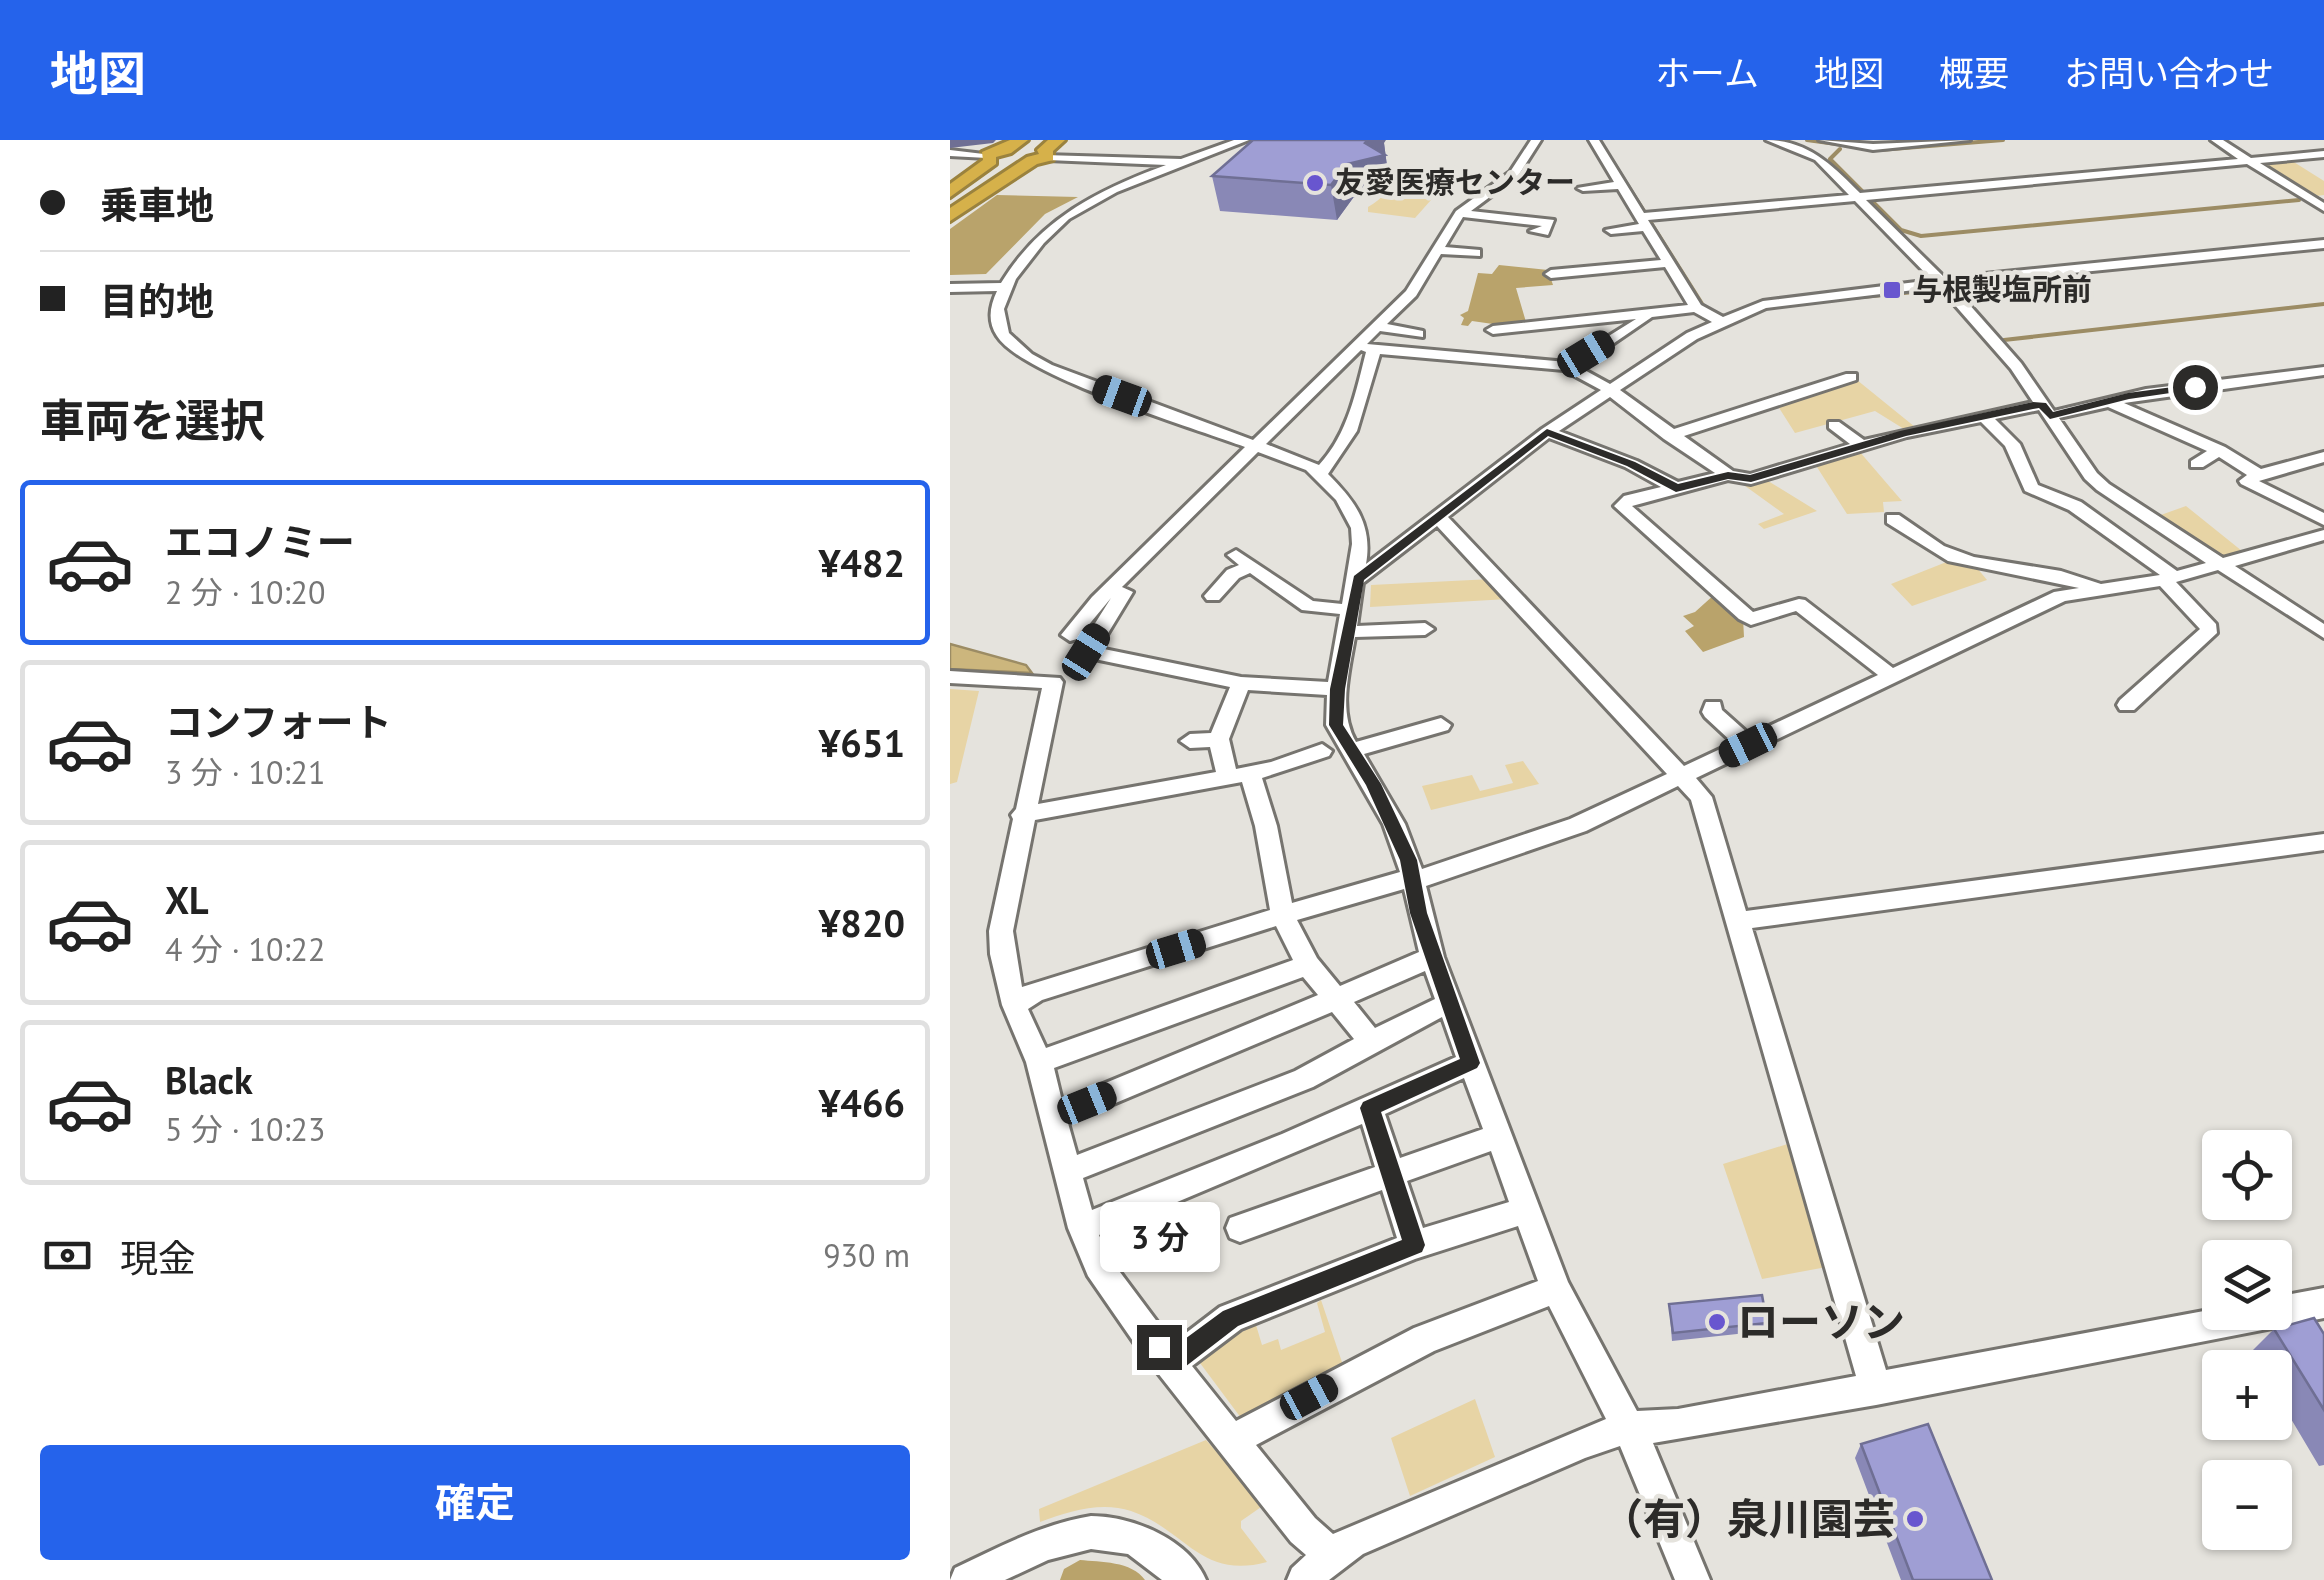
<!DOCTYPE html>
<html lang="ja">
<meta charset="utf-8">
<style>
:root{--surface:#fff;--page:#f2f2f2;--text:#222;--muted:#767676;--line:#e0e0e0;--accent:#2563eb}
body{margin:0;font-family:"PT Sans","Noto Sans JP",sans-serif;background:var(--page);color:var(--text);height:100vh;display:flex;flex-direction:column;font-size:38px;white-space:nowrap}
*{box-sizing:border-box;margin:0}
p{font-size:32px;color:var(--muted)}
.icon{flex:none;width:55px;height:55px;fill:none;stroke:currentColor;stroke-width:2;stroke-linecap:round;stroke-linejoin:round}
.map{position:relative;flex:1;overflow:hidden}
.sheet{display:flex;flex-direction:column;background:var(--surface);width:950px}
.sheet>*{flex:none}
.hud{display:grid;align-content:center;height:220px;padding:0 40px;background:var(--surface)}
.fabs{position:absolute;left:1252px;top:990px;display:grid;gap:20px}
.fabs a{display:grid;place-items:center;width:90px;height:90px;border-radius:10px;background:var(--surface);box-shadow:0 2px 8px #0004;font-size:50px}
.end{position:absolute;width:45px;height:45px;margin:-22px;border:12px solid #2c2b29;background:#fff;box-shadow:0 0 0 5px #fff}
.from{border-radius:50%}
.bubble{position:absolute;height:70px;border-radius:10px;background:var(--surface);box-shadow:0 2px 8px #0004;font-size:32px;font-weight:700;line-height:70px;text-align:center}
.car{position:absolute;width:30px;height:60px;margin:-30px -15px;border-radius:12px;box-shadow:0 0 8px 2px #0007;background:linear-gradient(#222 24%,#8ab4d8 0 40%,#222 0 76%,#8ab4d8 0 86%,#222 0)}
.hud b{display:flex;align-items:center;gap:35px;height:95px;font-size:38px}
.hud b+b{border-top:2px solid var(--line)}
.hud i{width:25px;height:25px;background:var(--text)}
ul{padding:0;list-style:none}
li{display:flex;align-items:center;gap:30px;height:165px;margin:0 20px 15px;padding:0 20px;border:5px solid var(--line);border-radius:10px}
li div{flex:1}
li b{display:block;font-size:38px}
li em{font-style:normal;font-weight:700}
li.active{border-color:var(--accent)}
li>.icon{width:90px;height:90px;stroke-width:1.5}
h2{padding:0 40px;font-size:45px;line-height:120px}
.pay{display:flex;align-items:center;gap:25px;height:110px;padding:0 40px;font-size:38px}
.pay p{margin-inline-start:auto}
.primary-button{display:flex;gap:20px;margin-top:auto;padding:20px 40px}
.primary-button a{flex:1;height:115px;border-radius:10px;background:var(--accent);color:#fff;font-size:40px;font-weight:700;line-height:115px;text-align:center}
header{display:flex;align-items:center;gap:60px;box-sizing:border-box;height:140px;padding:0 50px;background:var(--accent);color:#fff}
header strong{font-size:48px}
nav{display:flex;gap:55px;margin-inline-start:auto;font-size:35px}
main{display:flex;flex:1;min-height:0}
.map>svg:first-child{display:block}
</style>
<header>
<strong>地図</strong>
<nav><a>ホーム</a><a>地図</a><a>概要</a><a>お問い合わせ</a></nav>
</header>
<main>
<section class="sheet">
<div class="hud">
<b><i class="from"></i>乗車地</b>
<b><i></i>目的地</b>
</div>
<h2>車両を選択</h2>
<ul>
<li class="active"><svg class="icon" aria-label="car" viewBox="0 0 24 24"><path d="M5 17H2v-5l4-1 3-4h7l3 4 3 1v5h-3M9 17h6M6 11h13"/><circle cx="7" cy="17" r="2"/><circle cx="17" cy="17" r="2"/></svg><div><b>エコノミー</b><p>2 分 · 10:20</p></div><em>¥482</em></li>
<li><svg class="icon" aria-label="car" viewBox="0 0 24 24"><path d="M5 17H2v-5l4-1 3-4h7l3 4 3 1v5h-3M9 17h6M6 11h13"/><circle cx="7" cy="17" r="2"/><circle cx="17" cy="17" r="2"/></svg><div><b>コンフォート</b><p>3 分 · 10:21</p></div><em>¥651</em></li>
<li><svg class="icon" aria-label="car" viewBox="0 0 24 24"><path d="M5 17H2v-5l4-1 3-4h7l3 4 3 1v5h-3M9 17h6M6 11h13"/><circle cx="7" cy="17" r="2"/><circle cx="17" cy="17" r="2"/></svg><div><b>XL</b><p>4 分 · 10:22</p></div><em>¥820</em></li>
<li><svg class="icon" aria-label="car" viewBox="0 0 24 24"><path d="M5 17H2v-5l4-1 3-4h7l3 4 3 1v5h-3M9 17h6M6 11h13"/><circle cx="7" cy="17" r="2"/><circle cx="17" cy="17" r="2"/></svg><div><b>Black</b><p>5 分 · 10:23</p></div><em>¥466</em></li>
</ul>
<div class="pay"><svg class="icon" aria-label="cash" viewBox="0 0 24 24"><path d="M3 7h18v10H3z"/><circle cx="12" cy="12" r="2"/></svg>現金<p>930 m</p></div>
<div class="primary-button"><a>確定</a></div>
</section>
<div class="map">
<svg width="1374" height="1440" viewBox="0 0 1374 1440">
<rect width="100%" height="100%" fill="#e5e3dd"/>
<path fill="#e7d4a5" d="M1339 19 1374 41V55L1366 56 1311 22Z
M472 30 515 34 489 51 465 78 418 72V67C433 59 441 47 447 34Z
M907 240 965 287 954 289 925 271 845 293 826 263Z
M909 311 952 361 933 362 934 372 897 374 865 324Z
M818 341 867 371 814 389 808 384 834 374 791 343Z
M1236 366 1292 411V414L1275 418 1208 376Z
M1004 419 1027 428 1037 440 962 466 941 444Z
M542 439 558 459 420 467 421 445Z
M0 549 29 551 7 642 0 644Z
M573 621 589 644 481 670 472 646 522 635 530 651 563 643 555 625Z
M844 1002 882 1126 812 1139 773 1024Z
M371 1160 395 1231 297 1286 250 1223 285 1195 306 1185 312 1205 328 1199 331 1210 375 1192 367 1163Z
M525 1259 545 1317 460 1356 441 1298Z
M256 1300 314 1365 291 1381V1388L317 1422C250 1440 235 1389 181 1371 152 1361 118 1371 90 1382L89 1369Z"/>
<path fill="#b9a36b" d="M47 55 128 57 95 74 36 134 0 135V89Z
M549 125 598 130 603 145 566 148 576 182 550 185 522 181 518 186 511 185 514 178 510 175 518 171 528 133 542 134Z
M765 454 793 478 794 497 753 512 735 491 744 486 733 476 745 472Z
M130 1420C150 1422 182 1421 195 1440H110L114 1429Z"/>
<path fill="#ccb67d" stroke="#9c8c64" stroke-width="2.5" d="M0 504 76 525 82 533 0 529Z"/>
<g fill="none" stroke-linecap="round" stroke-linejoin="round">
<path stroke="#9c8c64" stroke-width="4" d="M649 0 694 71
M857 0 930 10 1053 0
M890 9 880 19 951 90 971 96 1349 60
M1367 58 1374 62
M698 78 756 170 763 171
M880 160 985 150
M1054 200 1374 164"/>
<g stroke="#76746f" stroke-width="6">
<path id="minor" d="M284 0H299L167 52 119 79 94 103 66 139 54 169 59 193 82 214 102 225 303 300 456 151 506 71 560 32 581 0H591L568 36 521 71 604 80 598 95 579 91 592 86 513 77 495 107 530 110V116L491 114 466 156 437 184 473 191V197L430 191 417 204 617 222 686 179 543 194 536 190 543 186 738 165 715 127 601 138 595 134 601 130 711 120 693 91 661 94 655 90 689 84 668 49 633 51 627 48 664 42 639 0H649L694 73 899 55 865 20 816 0C858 0 883 26 910 53L1288 19 1261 0H1273L1301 18 1374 11V17L1310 23 1374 63V71L1297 24 916 60 995 138 1374 100V108L1002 145 1071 223 1104 271 1196 249 1374 227V235L1174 263 1275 307 1311 329 1374 312V322L1309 341 1374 373V385L1291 344 1289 341 1297 335 1269 317 1253 327H1241V321L1257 311 1158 267 1109 278 1147 333 1159 344 1273 418 1374 390V400L1285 426 1374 484V498L1268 430 1226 442 1266 484 1267 493 1184 570H1170L1167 565 1170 560 1250 489 1210 446 1115 461 746 638 762 657 796 771 1374 694V710L802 788 936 1230 1270 1168V1172H1325V1157L1374 1148V1178L926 1265 703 1303 760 1440H725L670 1306 635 1318 413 1414 379 1440H337L342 1428 356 1415 341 1402 185 1204 138 1136 118 1088 76 922 52 865 40 814 39 791 63 679 61 675 66 669 92 548 0 543V531L110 538 113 542 88 664 266 632 260 607 240 608 230 601 240 594 261 593 280 547 130 516 127 512 161 458 127 499 120 501 111 495 142 457 295 307C244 288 72 236 47 196 37 181 40 166 47 151L0 152V144L51 143C90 79 148 50 216 25L98 20 94 15 231 19ZM905 61 982 140 813 161 773 177 751 165 698 80ZM989 147 1061 229 1083 262 914 300 889 282H879V288L900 304 800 334 783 331 734 296 906 240V234H896L724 289 670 250 747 199 816 168ZM744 172 762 182 737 193 660 244 629 227 702 177ZM411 210 416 212C406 251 398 294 369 325L316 304ZM430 214 614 230 651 250 592 289 416 424C423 385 405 361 378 334L407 291ZM660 257 714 299 765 333 728 342 687 321 609 291ZM1089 270 1135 339 1147 350 1256 423 1227 431 1131 362 1088 345 1070 304 1045 279ZM1031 282 1055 306 1075 351 1119 370 1210 435 1151 444 1111 431 1024 417 994 406 949 375H937V383L998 421 1129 448 1104 452 943 528 855 460 849 459 803 472 682 366 778 340 801 344 957 297ZM599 298 675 327 711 347 674 356 664 366 789 479 801 485 846 471 928 535 800 595 772 570 770 562H756L752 572 755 577 783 603 734 626 498 377ZM308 312 356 330 386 360 401 388 402 404 392 464 363 461 286 410 277 415 289 425 277 430 254 456 257 460H269L289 438 300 433 352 470 390 474 378 542 291 537 149 508 183 452 172 447ZM487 386 717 634 620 679 472 729 455 684 414 614 498 590 501 585 491 578 406 602C388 571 399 532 405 497L475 495 484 489 475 483 407 486 413 443ZM298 550 377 555 376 585 433 684 450 732 342 763 327 686 312 638 379 616 382 611 372 604 321 622 286 629 279 599ZM292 642 305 686 320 770 72 847 63 791 85 680ZM728 646 741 660 906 1236 728 1269 687 1271 618 1142 494 817 476 746 636 691ZM454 749 469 812 390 846 367 818 347 780ZM326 786 343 820 96 908 78 869 92 860ZM475 831 485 859 425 888 404 862ZM353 837 368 855 112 961 104 928ZM382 872 404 899 345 931 127 1015 118 983ZM492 877 506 917 332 994 142 1070 133 1038 363 947ZM514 938 533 989 450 1018 435 974ZM412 984 425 1027 280 1078 276 1088 280 1098 290 1102 432 1050 447 1098 270 1167 223 1203 158 1116 149 1095ZM541 1011 559 1062 473 1088 457 1041ZM568 1086 588 1141 464 1188 286 1281 242 1226 291 1189 465 1119ZM599 1166 656 1279 383 1394 365 1378 306 1305 484 1211Z
M869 0 923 4 1020 0 923 10Z
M0 10 42 15 37 18 0 16Z
M141 1376C182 1376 239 1399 256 1440H212L178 1414 141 1409 98 1420 55 1440H0L5 1428C49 1407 92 1384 141 1376Z"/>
</g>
<g stroke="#9a823e" stroke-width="6">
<path id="highway" d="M60 0H78L61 13 46 17V24L0 57V44L33 20 32 12Z
M98 0H115L103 11V20L87 24 0 81V68L77 17 89 14 87 10Z"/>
</g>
<use href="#minor" fill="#fff" fill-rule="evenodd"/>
<use href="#highway" fill="#d6b14a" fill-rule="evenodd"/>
</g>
<path fill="#8988b6" d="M434 3 440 49 403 58 387 80 270 71 262 36Z
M719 1164 817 1183 815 1191 722 1201Z
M1324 1189 1374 1194V1325L1369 1326 1325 1252V1228H1310L1301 1212Z
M911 1304 1042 1440H951L905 1318Z"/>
<path fill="#6f6f94" d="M0 0H46L43 3 0 8Z
M418 0H436L434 3 440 49 403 58 387 80 381 45Z"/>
<path fill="#9f9ed4" stroke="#6f6f94" stroke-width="2.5" d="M303 0H418L415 3 435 15 397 24 381 45 262 36Z
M812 1155 817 1183 723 1193 719 1164Z
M1364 1178 1374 1194V1270L1324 1189Z
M978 1284 1042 1440H963L911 1304Z"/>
<path fill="#2c2b29" d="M1245 244 1248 249 1179 259 1100 279 1089 268 1083 269 956 296 801 342 778 339 726 352 677 326 598 296 414 440 395 549 393 585 431 644 467 720 477 773 530 923 527 928 431 972 475 1105 472 1112 288 1186 231 1230 223 1233C211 1228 203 1219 198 1207L201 1199 209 1196 224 1207 273 1171 452 1100 410 968 413 962 510 919 460 773 450 720 416 645 379 585 380 549 404 436 597 289 685 322 728 344 778 332 800 335 950 291 1083 262 1096 263 1103 272 1178 253Z"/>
<g fill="#6856cf" stroke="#e5e3dd" stroke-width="4">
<circle cx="365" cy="43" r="10"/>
<rect x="932" y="140" width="20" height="20" rx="5"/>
<circle cx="767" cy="1182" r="10"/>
<circle cx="965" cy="1379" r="10"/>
</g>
<g text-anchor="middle" stroke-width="9" stroke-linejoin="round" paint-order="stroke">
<g font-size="30" font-weight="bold" fill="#2c2b29" stroke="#e5e3dd" text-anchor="start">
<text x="385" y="53">友愛医療センター</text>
<text x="962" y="160">与根製塩所前</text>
</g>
<g font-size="42" font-weight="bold" fill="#2c2b29" stroke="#e5e3dd" text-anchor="start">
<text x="787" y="1197">ローソン</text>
<text x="945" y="1394" text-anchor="end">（有）泉川園芸</text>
</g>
</g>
</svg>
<div class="fabs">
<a><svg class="icon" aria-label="locate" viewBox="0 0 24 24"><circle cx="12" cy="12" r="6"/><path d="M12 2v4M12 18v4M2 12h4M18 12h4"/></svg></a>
<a><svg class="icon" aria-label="layers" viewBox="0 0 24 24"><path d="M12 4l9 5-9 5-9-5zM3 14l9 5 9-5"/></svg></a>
<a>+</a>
<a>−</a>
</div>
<i class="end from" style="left:1245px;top:247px"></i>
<i class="end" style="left:209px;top:1207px"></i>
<div class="bubble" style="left:150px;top:1062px;width:120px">3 分</div>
<i class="car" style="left:636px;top:214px;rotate:59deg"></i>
<i class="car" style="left:172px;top:256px;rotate:290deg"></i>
<i class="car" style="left:136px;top:512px;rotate:32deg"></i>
<i class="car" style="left:798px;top:605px;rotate:244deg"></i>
<i class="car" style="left:226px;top:809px;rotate:73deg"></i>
<i class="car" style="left:137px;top:963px;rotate:68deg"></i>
<i class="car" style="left:359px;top:1257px;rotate:62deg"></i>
</div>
</main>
